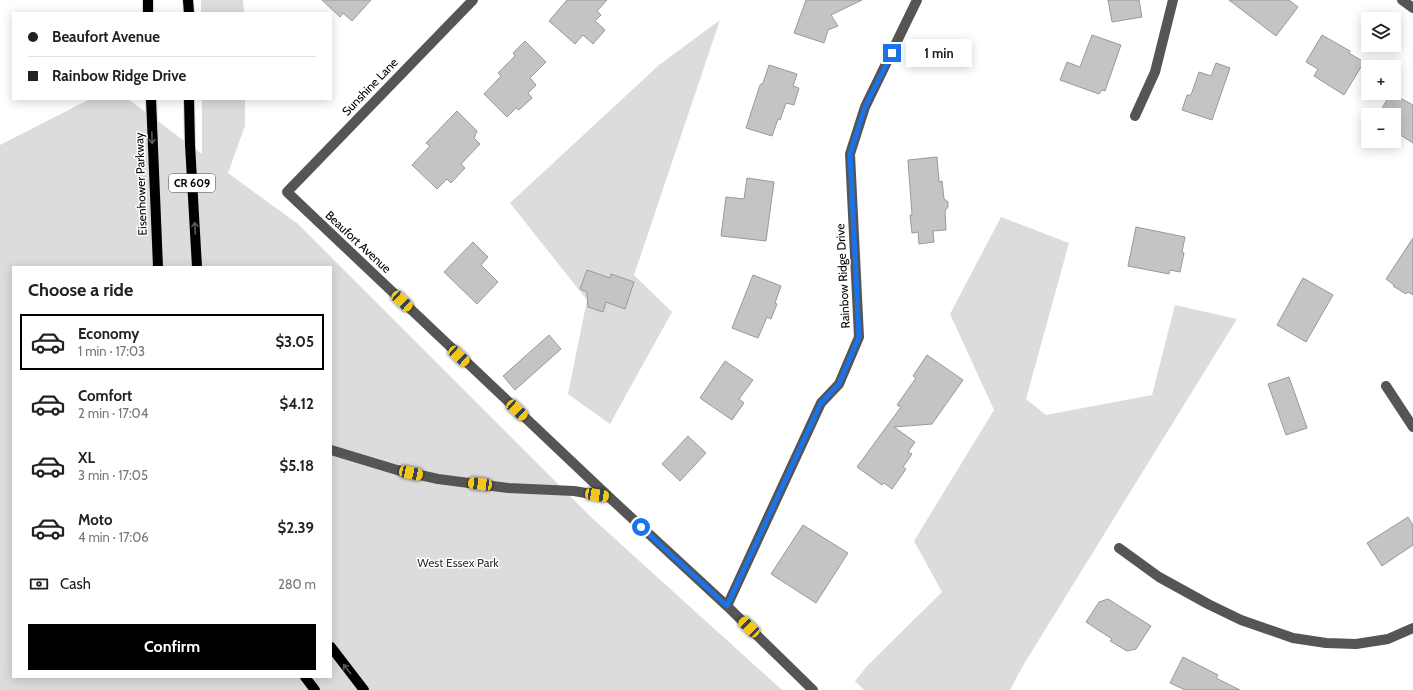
<!DOCTYPE html>
<meta charset="utf-8">
<style>
:root{--surface:#fff;--page:#f6f6f6;--text:#222;--muted:#767676;--line:#e0e0e0;--accent:#000}
body{margin:0;font-family:Cabin,sans-serif;background:var(--page);color:var(--text);height:100vh;display:flex;flex-direction:column;font-size:15px;white-space:nowrap}
*{box-sizing:border-box;margin:0}
p{font-size:13px;color:var(--muted)}
.icon{flex:none;width:22px;height:22px;fill:none;stroke:currentColor;stroke-width:2;stroke-linecap:round;stroke-linejoin:round}
.map{position:relative;flex:1;overflow:hidden}
.side{position:absolute;left:12px;top:266px;width:320px;height:412px;display:flex;flex-direction:column;background:var(--surface);border-radius:0px;box-shadow:0 2px 10px #0003}
.side>*{flex:none}
.banner{position:absolute;left:12px;top:12px;width:320px;height:88px;border-radius:0px;box-shadow:0 2px 10px #0003;display:grid;align-content:center;height:88px;padding:0 16px;background:var(--surface)}
.controls{position:absolute;left:1361px;top:12px;display:grid;gap:8px}
.controls a{display:grid;place-items:center;width:40px;height:40px;border-radius:0px;background:var(--surface);box-shadow:0 2px 10px #0003;font-size:20px}
.end{position:absolute;width:18px;height:18px;margin:-9px;border:5px solid #1a73e8;background:#fff;box-shadow:0 0 0 2px #fff}
.from{border-radius:50%}
.bubble{position:absolute;height:28px;border-radius:0px;background:var(--surface);box-shadow:0 2px 10px #0003;font-size:13px;font-weight:800;line-height:28px;text-align:center}
.car{position:absolute;width:12px;height:24px;margin:-12px -6px;border-radius:5px;box-shadow:0 0 3px 1px #0007;background:linear-gradient(#f5c518 24%,#345 0 40%,#f5c518 0 76%,#345 0 86%,#f5c518 0)}
.banner b{display:flex;align-items:center;gap:14px;height:38px;font-size:15px}
.banner b+b{border-top:1px solid var(--line)}
.banner i{width:10px;height:10px;background:var(--text)}
ul{padding:0;list-style:none}
li{display:flex;align-items:center;gap:12px;height:56px;margin:0 8px 6px;padding:0 8px;border:2px solid transparent;border-radius:0px}
li div{flex:1}
li b{display:block;font-size:15px}
li em{font-style:normal;font-weight:800}
li.selected{border-color:var(--accent)}
li>.icon{width:36px;height:36px;stroke-width:1.5}
h2{padding:0 16px;font-size:18px;line-height:48px}
.pay{display:flex;align-items:center;gap:10px;height:44px;padding:0 16px;font-size:15px}
.pay p{margin-inline-start:auto}
.cta{display:flex;gap:8px;margin-top:auto;padding:8px 16px}
.cta a{flex:1;height:46px;border-radius:0px;background:var(--accent);color:#fff;font-size:16px;font-weight:800;line-height:46px;text-align:center}
.map>svg:first-child{display:block}
</style>
<div class="map">
<svg width="1413" height="690" viewBox="0 0 1413 690">
<rect width="100%" height="100%" fill="#fff"/>
<path fill="#dcdcdc" fill-rule="evenodd" d="M201 0H243L244 13H201Z
M720 20 634 275 672 312 610 424 568 394 587 300 510 203 659 65Z
M90 99H128L202 154V99H245V126L228 173 298 224 592 518 782 690H0V145ZM13 267H331V677H13Z
M1001 217 1069 243 1026 399 1046 415 1152 395 1175 305 1237 319 1024 664 1010 690H864L855 681 868 665 942 592 914 541 994 410 950 314Z"/>
<path fill="#c4c4c4" stroke="#999" d="M322 0H371L352 21 343 13 340 17Z
M567 0H607L597 11 601 15 595 21 605 30 593 44 583 35 575 44 549 21Z
M806 0H862L831 15 838 26 828 30 824 43 794 33Z
M1108 0H1139L1142 17 1112 22Z
M1229 0H1289L1298 7 1276 36Z
M1092 35 1121 45 1105 91 1102 90 1099 94 1060 80 1067 62 1080 67Z
M1322 35 1350 51 1349 53 1364 62 1344 95 1314 76 1318 69 1306 62Z
M525 41 546 62 530 78 536 85 528 93 532 98 519 110 516 108 507 117 484 94 501 76 498 73 515 56 513 53Z
M1216 63 1230 68 1212 120 1182 110 1187 95H1191L1199 72 1211 76Z
M769 65 797 74 793 86 799 88 794 105 786 103 780 120 778 119 772 136 746 128 760 85 763 83Z
M1391 93 1413 105V143L1394 131V115H1378Z
M457 111 477 131 474 138 480 144 461 164 465 168 451 183 447 179 437 189 412 165 430 146 426 143Z
M937 157 939 182 942 181 944 199 948 202V207L945 211 946 230 933 231 934 242 919 244 918 232 912 233 910 215H912L908 160Z
M747 178 774 182 766 241 721 236 726 197 744 199Z
M1136 227 1185 237 1182 252 1184 253 1180 272 1170 270 1169 274 1128 266Z
M1413 238V295L1408 292 1406 294 1393 286 1394 285 1386 279Z
M473 242 488 257 481 265 498 282 477 304 444 272Z
M587 270 610 278 611 274 634 282 625 309 606 302 603 312 588 307 587 292 580 289Z
M753 275 781 286 775 303 777 304 771 319 767 317 758 338 732 328Z
M1303 278 1333 295 1306 342 1277 325Z
M549 335 561 349 515 390 503 376Z
M927 355 963 380 932 424 894 427 915 442 908 452 912 454 903 467 906 469 892 489 884 483 882 485 857 467 901 407 897 405 916 378 913 376Z
M725 361 753 380 739 399 744 403 732 420 700 398Z
M1289 377 1307 428 1286 435 1268 384Z
M688 436 706 453 680 481 662 464Z
M1408 517 1413 525V545L1382 566 1367 543Z
M803 525 848 553 816 603 771 574Z
M1108 599 1151 626 1136 649 1127 651 1110 641 1112 639 1086 622 1099 602Z
M1183 657 1218 675 1216 678 1240 690H1185L1170 683Z"/>
<g fill="none" stroke-linecap="round" stroke-linejoin="round">
<g stroke="#dbdbdb" stroke-width="12">
<path id="major" d="M148 0V13
M188 0 189 13
M151 99 158 267
M189 99 190 145 197 267
M331 647 364 690
M305 677 315 690"/>
</g>
<path stroke="#555" stroke-width="10" d="M473 0 287 192 609 497 727 606 813 690
M1402 0 1413 8
M1135 116 1155 72 1173 0
M1386 386 1413 427
M331 450 397 470 438 479 508 488 574 491 609 497
M1119 548 1159 577 1208 604 1241 620 1293 638 1326 643 1356 644 1388 639 1413 628
M727 606 821 403 839 384 859 337 850 154 865 107 917 0"/>
<use href="#major" stroke="#000" stroke-width="10"/>
</g>
<defs><path id="oneway-shaft" d="M-6 0H5M1.5-3L5.5 0L1.5 3" fill="none" stroke-width="1.6" stroke-linecap="round" stroke-linejoin="round"/></defs>
<g stroke="#595959">
<use href="#oneway-shaft" transform="translate(152 138) rotate(88)"/>
<use href="#oneway-shaft" transform="translate(195 228) rotate(-93)"/>
<use href="#oneway-shaft" transform="translate(347 669) rotate(-128)"/>
</g>
<g fill="none" stroke-linecap="round" stroke-linejoin="round">
<path stroke="#1a73e8" stroke-width="5" d="M641 527 727 606 821 403 839 384 859 337 850 154 865 107 892 53"/>
</g>
<g text-anchor="middle" stroke-width="3" stroke-linejoin="round" paint-order="stroke">
<rect fill="#fff" stroke="#4c4c4c" stroke-width="1" x="169" y="174" width="46" height="18" rx="3"/>
<g font-size="11" font-weight="bold" fill="#000">
<text x="192" y="187">CR 609</text>
</g>
<g font-size="12" fill="#000" stroke="#fff">
<text transform="translate(370 87) rotate(-46)" y="4">Sunshine Lane</text>
<text transform="translate(141 184) rotate(-92)" y="4">Eisenhower Parkway</text>
<text transform="translate(358 242) rotate(43)" y="4">Beaufort Avenue</text>
<text transform="translate(843 276) rotate(-93)" y="4">Rainbow Ridge Drive</text>
</g>
<g font-size="12" fill="#333" stroke="#fff">
<text x="458" y="567">West Essex Park</text>
</g>
</g>
</svg>
<div class="controls">
<a><svg class="icon" aria-label="layers" viewBox="0 0 24 24"><path d="M12 4l9 5-9 5-9-5zM3 14l9 5 9-5"/></svg></a>
<a>+</a>
<a>−</a>
</div>
<i class="end from" style="left:641px;top:527px"></i>
<i class="end" style="left:892px;top:53px"></i>
<div class="bubble" style="left:906px;top:39px;width:66px">1 min</div>
<i class="car" style="left:402px;top:301px;rotate:133deg"></i>
<i class="car" style="left:459px;top:356px;rotate:133deg"></i>
<i class="car" style="left:517px;top:410px;rotate:133deg"></i>
<i class="car" style="left:411px;top:473px;rotate:102deg"></i>
<i class="car" style="left:480px;top:484px;rotate:277deg"></i>
<i class="car" style="left:597px;top:495px;rotate:99deg"></i>
<i class="car" style="left:749px;top:627px;rotate:314deg"></i>
<div class="banner">
<b><i class="from"></i>Beaufort Avenue</b>
<b><i></i>Rainbow Ridge Drive</b>
</div>
<section class="side">
<h2>Choose a ride</h2>
<ul>
<li class="selected"><svg class="icon" aria-label="car" viewBox="0 0 24 24"><path d="M5 17H2v-5l4-1 3-4h7l3 4 3 1v5h-3M9 17h6M6 11h13"/><circle cx="7" cy="17" r="2"/><circle cx="17" cy="17" r="2"/></svg><div><b>Economy</b><p>1 min · 17:03</p></div><em>$3.05</em></li>
<li><svg class="icon" aria-label="car" viewBox="0 0 24 24"><path d="M5 17H2v-5l4-1 3-4h7l3 4 3 1v5h-3M9 17h6M6 11h13"/><circle cx="7" cy="17" r="2"/><circle cx="17" cy="17" r="2"/></svg><div><b>Comfort</b><p>2 min · 17:04</p></div><em>$4.12</em></li>
<li><svg class="icon" aria-label="car" viewBox="0 0 24 24"><path d="M5 17H2v-5l4-1 3-4h7l3 4 3 1v5h-3M9 17h6M6 11h13"/><circle cx="7" cy="17" r="2"/><circle cx="17" cy="17" r="2"/></svg><div><b>XL</b><p>3 min · 17:05</p></div><em>$5.18</em></li>
<li><svg class="icon" aria-label="car" viewBox="0 0 24 24"><path d="M5 17H2v-5l4-1 3-4h7l3 4 3 1v5h-3M9 17h6M6 11h13"/><circle cx="7" cy="17" r="2"/><circle cx="17" cy="17" r="2"/></svg><div><b>Moto</b><p>4 min · 17:06</p></div><em>$2.39</em></li>
</ul>
<div class="pay"><svg class="icon" aria-label="cash" viewBox="0 0 24 24"><path d="M3 7h18v10H3z"/><circle cx="12" cy="12" r="2"/></svg>Cash<p>280 m</p></div>
<div class="cta"><a>Confirm</a></div>
</section>
</div>
